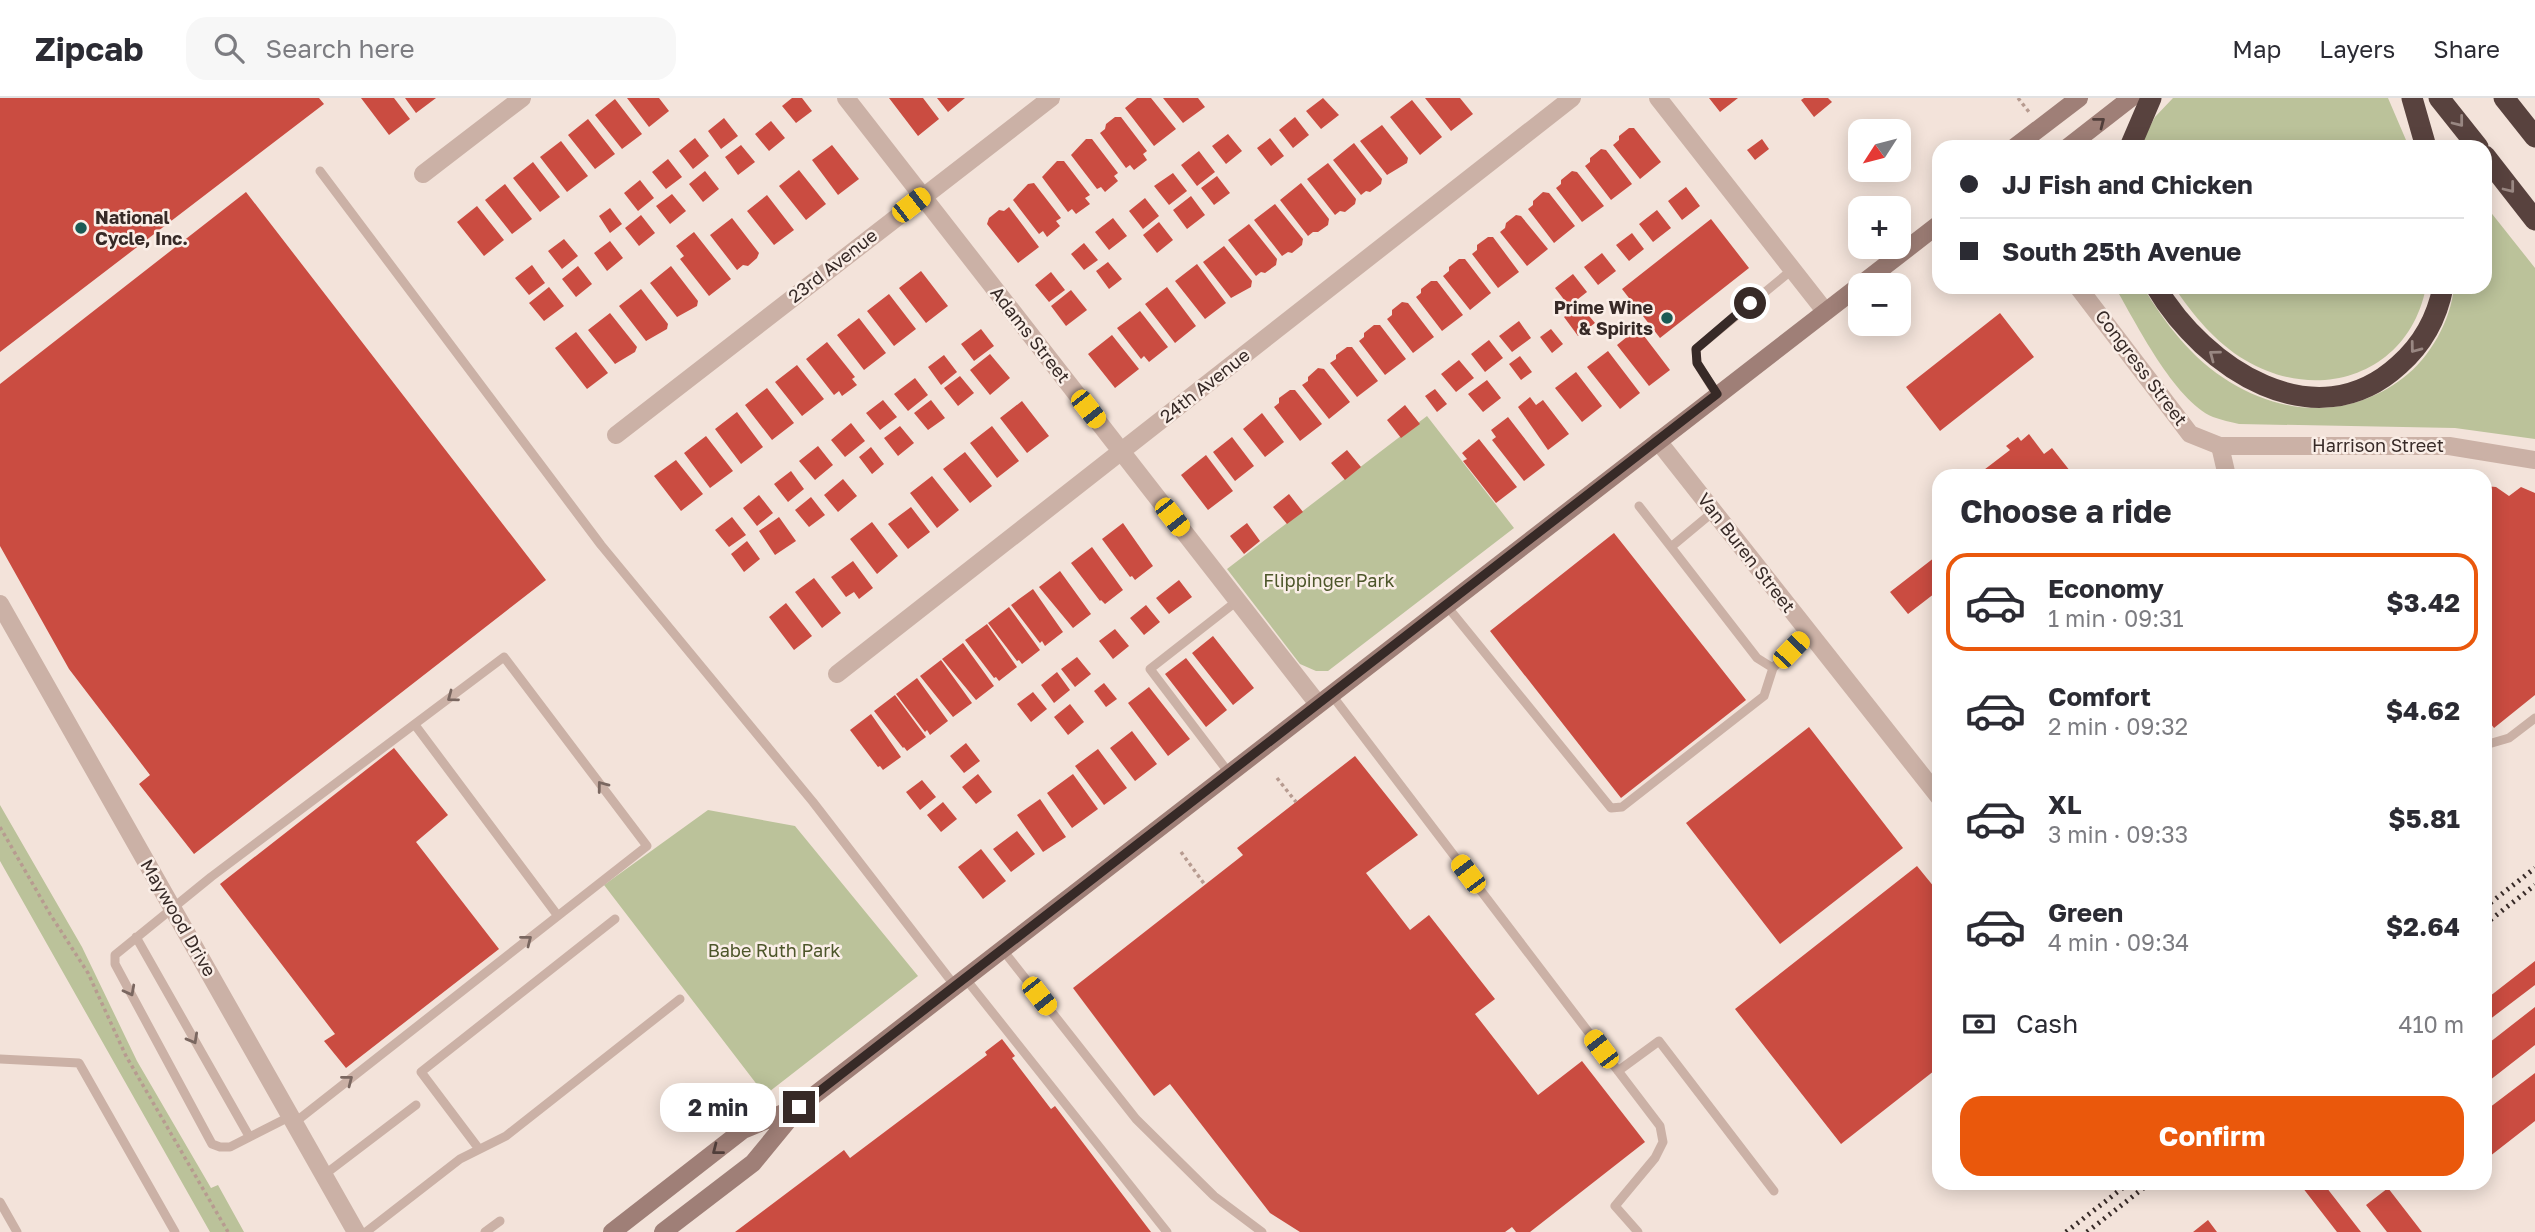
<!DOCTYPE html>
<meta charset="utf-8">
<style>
:root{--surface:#fff;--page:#f7f7f7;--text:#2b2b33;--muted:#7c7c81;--line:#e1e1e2;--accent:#ea580c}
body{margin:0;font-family:"Golos Text",sans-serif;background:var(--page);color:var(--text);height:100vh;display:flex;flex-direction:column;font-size:26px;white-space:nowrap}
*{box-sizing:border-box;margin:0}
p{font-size:23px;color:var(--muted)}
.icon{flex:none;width:38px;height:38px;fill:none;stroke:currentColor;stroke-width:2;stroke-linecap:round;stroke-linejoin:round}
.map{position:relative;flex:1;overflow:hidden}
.panel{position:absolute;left:1932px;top:371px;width:560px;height:721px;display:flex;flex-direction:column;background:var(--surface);border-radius:21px;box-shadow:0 4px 18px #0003}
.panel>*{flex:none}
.top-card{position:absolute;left:1932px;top:42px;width:560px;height:154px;border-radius:21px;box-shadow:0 4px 18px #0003;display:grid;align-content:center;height:154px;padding:0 28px;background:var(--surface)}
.needle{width:46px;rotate:234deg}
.controls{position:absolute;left:1848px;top:21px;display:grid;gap:14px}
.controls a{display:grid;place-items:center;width:63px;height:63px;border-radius:14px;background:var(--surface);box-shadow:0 4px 18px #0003;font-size:35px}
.end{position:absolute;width:32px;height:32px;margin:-16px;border:9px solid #372a27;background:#fff;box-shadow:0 0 0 4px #fff}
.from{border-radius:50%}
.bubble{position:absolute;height:49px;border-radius:21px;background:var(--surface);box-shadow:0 4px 18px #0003;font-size:23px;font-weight:700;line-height:49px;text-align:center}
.car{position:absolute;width:21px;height:42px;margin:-21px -10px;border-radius:9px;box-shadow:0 0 5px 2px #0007;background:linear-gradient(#f5c518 24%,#345 0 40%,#f5c518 0 76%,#345 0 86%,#f5c518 0)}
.top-card b{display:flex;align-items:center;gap:24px;height:66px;font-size:26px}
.top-card b+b{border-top:2px solid var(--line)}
.top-card i{width:18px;height:18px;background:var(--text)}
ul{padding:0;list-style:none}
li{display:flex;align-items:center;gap:21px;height:98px;margin:0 14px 10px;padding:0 14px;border:4px solid transparent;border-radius:21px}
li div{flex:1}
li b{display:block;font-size:26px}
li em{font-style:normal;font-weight:700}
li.selected{border-color:var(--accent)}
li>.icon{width:63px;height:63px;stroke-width:1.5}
h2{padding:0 28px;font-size:32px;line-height:84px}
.pay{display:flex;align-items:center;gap:18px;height:77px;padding:0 28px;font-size:26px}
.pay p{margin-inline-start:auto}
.cta{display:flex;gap:14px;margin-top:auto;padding:14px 28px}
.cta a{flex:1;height:80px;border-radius:21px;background:var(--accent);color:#fff;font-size:28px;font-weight:700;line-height:80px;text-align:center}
header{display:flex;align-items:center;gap:42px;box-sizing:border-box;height:98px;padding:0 35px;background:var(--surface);border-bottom:2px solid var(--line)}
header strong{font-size:33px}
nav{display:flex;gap:38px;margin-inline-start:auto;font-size:24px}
.search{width:490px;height:63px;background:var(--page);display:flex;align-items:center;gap:18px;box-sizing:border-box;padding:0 24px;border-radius:21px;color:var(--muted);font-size:26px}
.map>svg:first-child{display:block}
</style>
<header>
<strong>Zipcab</strong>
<div class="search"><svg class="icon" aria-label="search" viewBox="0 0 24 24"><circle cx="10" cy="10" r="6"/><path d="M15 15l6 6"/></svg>Search here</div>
<nav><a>Map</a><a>Layers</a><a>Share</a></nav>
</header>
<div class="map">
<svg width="2535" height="1134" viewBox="0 0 2535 1134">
<rect width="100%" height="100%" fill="#f3e3da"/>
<path fill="#bbc29a" d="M2173 0H2388L2409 49H2139L2155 19Z
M2485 107 2535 170V341L2455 330 2239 326C2231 324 2221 322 2213 319 2174 302 2136 225 2115 189H2143C2154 207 2166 225 2180 241 2237 308 2330 336 2403 280 2430 260 2451 222 2454 189H2485Z
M2174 189H2426C2409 277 2318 306 2245 262 2216 245 2193 217 2174 189Z
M1427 318 1514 430 1328 573H1316L1300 566 1227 471Z
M0 707 82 849 137 963 211 1090 218 1087 244 1134H210L0 763Z
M708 712 795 728 918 878 765 997 604 787Z"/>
<path fill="#ca4c41" d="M0 0H319L324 6 0 254Z
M361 0H394L410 21 389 37Z
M405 0H436L416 15Z
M627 0H659L669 13 649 29Z
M792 0H802L812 13 796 25 782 8Z
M889 0H923L939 21 918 38Z
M937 0H965L948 14Z
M1137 0H1151L1176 31 1154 48 1125 10Z
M1163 0H1198L1205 9 1183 25Z
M1323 0 1339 17 1321 31 1306 13Z
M1425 0H1460L1473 16 1451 33Z
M1709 0H1738L1720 14Z
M1804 0H1828L1832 4 1814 19 1801 2Z
M615 1 642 36 622 51 595 17Z
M1412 2 1442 39 1420 57 1390 19Z
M1115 19H1121L1147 53 1143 56 1147 62 1134 72 1130 67 1126 70 1100 35 1105 31 1106 26Z
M1295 19 1309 37 1293 50 1279 32Z
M724 20 738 38 721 51 708 33Z
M588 21 615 56 595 71 568 37Z
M771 23 785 40 769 53 755 36Z
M1382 27 1408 60 1407 65 1387 77 1360 43Z
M1629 30H1634L1661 64 1640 81 1613 47 1619 42V38Z
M1228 36 1242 53 1226 66 1212 48Z
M695 40 709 58 693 71 679 53Z
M1270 40 1284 58 1271 68 1257 50Z
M1086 41H1092L1118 75 1114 78 1118 83 1105 94 1101 89 1097 91 1071 57Z
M1762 41 1769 51 1755 62 1747 52Z
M561 43 588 78 567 94 540 59Z
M1354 45 1382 81 1381 86 1370 94 1366 93 1361 97 1333 62Z
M741 47 755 64 738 77 725 59Z
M832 47 859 81 838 97 812 62Z
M1601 51 1606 52 1632 86 1611 102 1585 68 1590 64V60Z
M1199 53 1215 74 1197 88 1181 67Z
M668 61 682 79 666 91 652 74Z
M1057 63H1064L1090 97 1085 100 1090 106 1076 116 1072 111 1068 114 1042 79Z
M533 64 560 99 540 114 513 80Z
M1328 65 1356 101 1355 106 1345 114 1340 113 1335 117 1307 81Z
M799 72 826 106 806 122 779 88Z
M705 73 719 91 703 104 689 86Z
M1572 73 1577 74 1604 108 1582 124 1556 90 1561 86V82Z
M1173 75 1187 93 1169 107 1154 88Z
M1217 78 1230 95 1214 107 1201 90Z
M640 82 654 100 638 113 624 95Z
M1034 85 1061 120 1056 123 1060 128 1047 139 1043 133 1039 136 1013 102 1028 86Z
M1301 85 1329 121 1328 127 1318 134H1313L1308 138 1280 102Z
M505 86 532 121 512 136 485 102Z
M1686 89 1700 108 1682 122 1668 103Z
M246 94 546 482 194 756 139 686 150 677 69 571 0 448V286Z
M1543 94 1549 95 1575 128 1554 145 1528 111 1533 107V103Z
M672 96 686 113 670 126 656 108Z
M767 97 794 132 774 147 747 113Z
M1191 98 1205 117 1187 131 1173 112Z
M1145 100 1159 118 1143 131 1129 113Z
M1275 106 1303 141 1302 147 1292 155 1288 154 1282 158 1254 122Z
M477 108 504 142 484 158 457 124Z
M1009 109 1039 149 1018 165 987 126 989 120 999 112 1004 113Z
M610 110 622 126 610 135 599 118Z
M1657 112 1671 130 1653 144 1639 126Z
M641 117 655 135 639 148 625 130Z
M1516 117 1521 118 1548 151 1527 168 1500 134 1505 130 1506 125Z
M732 120 759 155 757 160 748 168 743 167 737 172 710 137Z
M1113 120 1127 138 1109 152 1095 134Z
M1711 121 1749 170 1660 240 1622 191Z
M1159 124 1173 142 1157 155 1143 137Z
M1249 126 1277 161 1276 167 1265 175 1261 174 1256 178 1228 142Z
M694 134 731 181 709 198 680 161 684 158 676 148Z
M1632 135 1644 151 1629 163 1616 147Z
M1488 139H1493L1519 174 1498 190 1472 156 1477 152V147Z
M564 141 578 158 562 171 548 153Z
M610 143 623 160 607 173 594 155Z
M1084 145 1098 162 1084 172 1071 156Z
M1224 148 1252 183 1251 189 1231 200 1203 164Z
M1602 155 1616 173 1598 187 1584 169Z
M1459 161H1465L1491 195 1470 212 1443 178 1449 173V169Z
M1108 164 1122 181 1109 191 1096 173Z
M1197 166 1226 205 1205 221 1175 183Z
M532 167 545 185 529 197 515 180Z
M578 168 592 186 576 199 562 181Z
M671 168 698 203 697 208 677 219 650 185Z
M921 173 948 208 926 225 899 190Z
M1051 174 1065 192 1049 204 1035 187Z
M1573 176 1587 194 1569 208 1555 190Z
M1431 183H1437L1463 217 1442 233 1416 199 1421 195V191Z
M549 189 564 208 544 223 529 205Z
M1167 189 1196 228 1175 245 1145 206Z
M641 191 668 226 667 231 646 243 619 208Z
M1071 192 1087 212 1066 228 1051 208Z
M889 196 916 231 894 248 867 213Z
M1402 204 1408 205 1434 239 1413 255 1387 221 1392 217V212Z
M1580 207 1595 225 1578 238 1564 219Z
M1140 213 1168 249 1149 264 1144 258 1141 261 1117 230Z
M610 215 637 249 635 254 615 266 588 232Z
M2000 215 2034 259 1940 333 1906 289Z
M859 220 886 255 864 272 837 237Z
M1519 223 1531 240 1512 254 1499 238Z
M1374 227H1380L1406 261 1385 277 1359 243 1364 239V235Z
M1638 230 1670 272 1649 288 1617 247Z
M981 231 994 248 974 263 961 246Z
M1551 231 1563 246 1552 255 1540 239Z
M576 234 608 275 587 291 555 250Z
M1112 237 1139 271 1115 290 1088 256Z
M1489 242 1503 260 1485 274 1471 256Z
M827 244 855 279 852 281 857 287 842 298 839 293 834 297 806 261Z
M1347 249H1352L1378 283 1357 299 1330 265 1336 261V257Z
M1608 253 1640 295 1620 311 1587 269Z
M990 256 1010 280 990 297 970 272Z
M944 257 957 274 941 287 928 269Z
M1520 258 1532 274 1521 282 1509 266Z
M1459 262 1474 280 1456 294 1441 276Z
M797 267 824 301 802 318 775 284Z
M1318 270 1324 271 1350 304 1329 321 1302 287 1308 283V279Z
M1576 274 1602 308 1582 324 1555 290Z
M960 278 974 295 958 308 944 290Z
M915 280 928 297 908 313 894 296Z
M1487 282 1501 300 1483 314 1468 296Z
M767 290 794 325 772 342 745 307Z
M1435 291 1447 306 1437 314 1425 298Z
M1290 292H1295L1322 326 1300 343 1274 309 1279 305V300Z
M1530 299 1536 307 1543 302 1569 336 1548 352 1518 309Z
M883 302 897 319 880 332 866 315Z
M931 302 945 320 928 332 914 315Z
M1022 303 1049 338 1027 355 1000 320Z
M1405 307 1420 326 1401 340 1387 322Z
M737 314 763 349 741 366 715 331Z
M1262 315 1284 344 1265 359 1243 331Z
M1508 319 1545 367 1524 383 1492 342 1496 339 1491 332Z
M851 325 865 343 845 359 831 342Z
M900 328 914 345 898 358 884 340Z
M992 328 1019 363 997 380 970 345Z
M2029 336 2044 356 2052 350 2074 378H1976L2010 352 2006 348 2018 339 2021 343Z
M706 338 733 373 710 390 684 355Z
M1232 339 1254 368 1235 383 1213 354Z
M1479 341 1517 389 1496 405 1463 363 1467 361 1462 355Z
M818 348 833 367 815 382 799 363Z
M871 349 884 366 872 376 859 359Z
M1347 352 1361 369 1345 382 1331 365Z
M965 354 992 388 970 405 943 371Z
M1206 357 1233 393 1208 412 1181 377Z
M676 362 703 396 681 413 654 378Z
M791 373 804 391 788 404 774 386Z
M932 378 959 412 937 430 910 395Z
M843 381 857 398 838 414 824 397Z
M2485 388 2496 389 2509 398 2521 389 2535 395V597L2494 630 2485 618Z
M1289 396 1303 414 1287 426 1273 409Z
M759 397 773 415 757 428 743 410Z
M811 399 825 417 809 429 795 412Z
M911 409 930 434 908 451 888 426Z
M732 419 746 437 729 449 715 432Z
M779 419 796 443 775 457 759 433Z
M872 424 898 458 877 476 850 441Z
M1123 425 1153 468 1135 482 1132 478 1130 479 1102 441Z
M1247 425 1260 443 1244 456 1230 438Z
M1614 435 1746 602 1621 700 1490 533Z
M747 443 760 461 744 474 731 456Z
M1092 449 1123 492 1105 506 1101 502 1100 503 1071 465Z
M1939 456V492L1908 516 1890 494Z
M853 463 873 490 859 501 854 494 846 499 831 479Z
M1060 473 1091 516 1073 530 1039 489Z
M814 480 841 515 822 530 795 494Z
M1179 482 1192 499 1169 516 1156 500Z
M1033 491 1063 534 1045 548 1042 543 1040 545 1011 507Z
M786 505 812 538 794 552 769 519Z
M1146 507 1160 524 1144 537 1130 520Z
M1009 509 1040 552 1022 566 1019 562 1017 563 988 525Z
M987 526 1017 569 999 583 996 579 994 580 965 542Z
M1115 531 1129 548 1113 561 1099 543Z
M1213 538 1254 590 1233 607 1192 555Z
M963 545 994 588 976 602 942 561Z
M1077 559 1091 576 1075 589 1061 571Z
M1186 560 1227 612 1206 629 1165 576Z
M941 562 972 605 953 619 920 578Z
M1057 574 1070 592 1054 605 1041 587Z
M917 580 948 623 930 637 927 632 925 634 896 596Z
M1104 585 1117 601 1106 609 1094 593Z
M1149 589 1190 641 1168 658 1128 605Z
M1033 594 1047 611 1031 624 1017 606Z
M895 597 926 639 907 653 904 649 903 650 874 613Z
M1070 606 1084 624 1068 637 1054 619Z
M871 616 901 659 883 672 880 668 878 669 850 632Z
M1809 629 1903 750 1780 846 1686 725Z
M1132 633 1157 666 1135 683 1110 650Z
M966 645 980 663 964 675 950 658Z
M394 650 448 717 416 744 499 851 346 970 324 943 335 936 220 786Z
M1098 651 1127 690 1104 707 1075 668Z
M1355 658 1418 737 1366 775 1410 832 1429 817 1495 901 1475 916 1538 997 1582 963 1645 1044 1530 1134H1516L1512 1129 1505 1134H1300L1270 1115 1170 986 1154 998 1073 890 1243 757 1237 750Z
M978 676 992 694 976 706 962 689Z
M1073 676 1098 711 1072 730 1047 695Z
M922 682 936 699 920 712 906 694Z
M1040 701 1066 739 1043 754 1017 717Z
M943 704 957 721 941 734 927 717Z
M1017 733 1035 756 1011 774 993 751Z
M981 751 1006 783 983 801 958 769Z
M1917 768 1939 795V969L1841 1046 1735 911Z
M2535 863V887L2485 925V902Z
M2535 909V947L2485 986V948Z
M1002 941 1015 958 1012 960 1051 1011 1055 1008 1151 1134H735L844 1052 850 1060 987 957 985 954Z
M2535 975V1023L2485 1062V1013Z
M2299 1085H2323L2361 1134H2337Z
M2388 1090 2422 1134H2387L2366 1107Z
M2208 1122 2217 1134H2193Z"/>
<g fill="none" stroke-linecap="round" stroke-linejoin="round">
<path stroke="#b79b90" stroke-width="3.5" stroke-dasharray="3.5 3.5" stroke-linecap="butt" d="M2018 0 2029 14
M1277 680 1296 704
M0 729 50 816 88 875 126 958 228 1134
M1181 754 1205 787"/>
<path stroke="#cbb1a6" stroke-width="9" d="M320 73 601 447 813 704 955 888
M1717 297 1697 265 1696 251 1793 171
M1639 408 1671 449
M1713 414 1671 449 1757 560 1773 570 1808 534
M1446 507 1611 710 1622 709 1764 598 1773 570
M1331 596 1660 1028 1663 1044 1655 1060 1615 1108 1638 1134
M415 627 558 818
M2485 647 2509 640 2535 620
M1229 675 1150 571 1237 503
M136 839 249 1038
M1002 851 1136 1021 1214 1098 1262 1134
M965 880 1167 1134
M0 961 79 965 175 1134
M1618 973 1659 943 1774 1093
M291 1018 230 1049H220L212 1046 115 866V857L211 779 504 559 647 748 294 1025
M479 1051 421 974 615 821
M324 1077 416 1007
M0 1104 17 1134
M366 1134 460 1061 506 1038 680 901
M485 1134 500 1123"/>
<path stroke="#cbb1a6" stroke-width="18" d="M846 0 1318 606
M1658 0 1825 213
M423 76 522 0
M616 337 1051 0
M1658 343 1939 699
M2220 348 2227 378
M837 576 1572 0"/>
<path stroke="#cbb1a6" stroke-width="18" d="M2078 189 2190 336 2220 348H2449L2535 362
M0 506 356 1134"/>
<path stroke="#9f7f77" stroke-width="18" d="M2015 49 2079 0
M2068 49 2131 0
M612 1134 743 1032 795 1010
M663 1134 753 1065 799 1009 1939 126"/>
<path stroke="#58423e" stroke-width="21" d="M2412 0 2426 49
M2439 0 2478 49
M2504 0 2535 39
M2130 49 2151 0
M2485 58 2535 122
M2156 189C2204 270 2315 344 2399 267 2424 245 2437 220 2443 189"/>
<path stroke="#372a27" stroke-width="5" stroke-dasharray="2 5" stroke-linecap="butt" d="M2485 809 2535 770
M2485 826 2535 787
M2066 1134 2129 1085
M2087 1134 2150 1085"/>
</g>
<defs><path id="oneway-chevron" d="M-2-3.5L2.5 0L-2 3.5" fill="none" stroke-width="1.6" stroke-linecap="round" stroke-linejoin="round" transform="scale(1.75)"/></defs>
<g stroke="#513f3b">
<use href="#oneway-chevron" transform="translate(2100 24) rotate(-38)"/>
<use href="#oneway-chevron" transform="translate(717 1052) rotate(142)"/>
</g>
<g stroke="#998782">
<use href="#oneway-chevron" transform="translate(2459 24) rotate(52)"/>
<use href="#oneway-chevron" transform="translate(2510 90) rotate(52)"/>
<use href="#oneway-chevron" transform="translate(2415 250) rotate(127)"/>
<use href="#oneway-chevron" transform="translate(2214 257) rotate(-143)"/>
</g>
<g stroke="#7a6760">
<use href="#oneway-chevron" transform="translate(452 599) rotate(143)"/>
<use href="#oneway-chevron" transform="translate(602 688) rotate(-127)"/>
<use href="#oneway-chevron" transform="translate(527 842) rotate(-38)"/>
<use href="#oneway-chevron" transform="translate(130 893) rotate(62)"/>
<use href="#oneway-chevron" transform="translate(193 941) rotate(61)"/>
<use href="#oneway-chevron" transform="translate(348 982) rotate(-38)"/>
</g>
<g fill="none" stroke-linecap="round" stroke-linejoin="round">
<path stroke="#372a27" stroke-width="9" d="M799 1009 1717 296 1697 265 1696 251 1750 205"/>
</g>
<g fill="#1b5a54" stroke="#faeee7" stroke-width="2.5">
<circle cx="81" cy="130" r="7"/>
<circle cx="1667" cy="220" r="7"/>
</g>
<g text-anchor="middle" stroke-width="5" stroke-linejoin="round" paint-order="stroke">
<g font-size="18" font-weight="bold" fill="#372a27" stroke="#faeee7" text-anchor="start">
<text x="95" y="126">National<tspan x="95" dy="21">Cycle, Inc.</tspan></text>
<text x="1653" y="216" text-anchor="end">Prime Wine<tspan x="1653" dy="21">&amp; Spirits</tspan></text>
</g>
<g font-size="18" fill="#372a27" stroke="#faeee7">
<text transform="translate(833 168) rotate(-38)" y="6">23rd Avenue</text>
<text transform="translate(1030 237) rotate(52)" y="6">Adams Street</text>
<text transform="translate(2141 270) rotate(53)" y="6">Congress Street</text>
<text transform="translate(1205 288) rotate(-38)" y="6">24th Avenue</text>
<text x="2378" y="354">Harrison Street</text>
<text transform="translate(1746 455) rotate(52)" y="6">Van Buren Street</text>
<text transform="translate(178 820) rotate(60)" y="6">Maywood Drive</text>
</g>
<g font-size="18" fill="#4d562a" stroke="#faeee7">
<text x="1329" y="489">Flippinger Park</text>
<text x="774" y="859">Babe Ruth Park</text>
</g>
</g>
</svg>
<div class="controls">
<a><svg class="needle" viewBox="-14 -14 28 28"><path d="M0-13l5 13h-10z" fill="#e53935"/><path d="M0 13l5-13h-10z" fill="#7c7c81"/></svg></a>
<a>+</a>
<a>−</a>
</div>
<i class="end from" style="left:1750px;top:205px"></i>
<i class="end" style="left:799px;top:1009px"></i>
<div class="bubble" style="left:660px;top:985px;width:116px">2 min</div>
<i class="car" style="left:911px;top:107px;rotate:52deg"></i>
<i class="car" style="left:1088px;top:311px;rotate:142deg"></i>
<i class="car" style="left:1172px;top:419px;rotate:142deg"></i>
<i class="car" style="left:1791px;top:552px;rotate:44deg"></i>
<i class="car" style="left:1468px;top:776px;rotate:323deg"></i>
<i class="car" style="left:1039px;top:898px;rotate:142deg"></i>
<i class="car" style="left:1601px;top:951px;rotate:323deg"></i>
<div class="top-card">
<b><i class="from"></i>JJ Fish and Chicken</b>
<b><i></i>South 25th Avenue</b>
</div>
<section class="panel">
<h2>Choose a ride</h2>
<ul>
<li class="selected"><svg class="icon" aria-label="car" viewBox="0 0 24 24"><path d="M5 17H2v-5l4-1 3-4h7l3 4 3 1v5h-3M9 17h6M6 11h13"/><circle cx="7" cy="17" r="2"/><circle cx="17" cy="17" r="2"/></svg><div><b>Economy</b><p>1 min · 09:31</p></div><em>$3.42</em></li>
<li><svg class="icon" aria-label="car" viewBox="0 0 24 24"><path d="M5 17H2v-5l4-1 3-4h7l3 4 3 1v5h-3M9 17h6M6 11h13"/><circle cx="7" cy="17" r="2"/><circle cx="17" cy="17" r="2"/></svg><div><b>Comfort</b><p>2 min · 09:32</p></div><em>$4.62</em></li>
<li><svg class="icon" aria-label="car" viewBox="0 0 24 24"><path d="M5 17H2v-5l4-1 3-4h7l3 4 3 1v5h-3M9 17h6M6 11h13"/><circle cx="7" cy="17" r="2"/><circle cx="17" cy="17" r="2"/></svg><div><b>XL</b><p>3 min · 09:33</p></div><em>$5.81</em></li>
<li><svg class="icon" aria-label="car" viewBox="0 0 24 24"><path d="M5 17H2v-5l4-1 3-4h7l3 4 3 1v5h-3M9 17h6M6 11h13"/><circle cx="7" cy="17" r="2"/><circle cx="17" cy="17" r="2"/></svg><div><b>Green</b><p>4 min · 09:34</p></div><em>$2.64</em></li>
</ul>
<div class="pay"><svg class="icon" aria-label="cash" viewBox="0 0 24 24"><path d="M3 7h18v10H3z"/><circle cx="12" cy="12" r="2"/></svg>Cash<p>410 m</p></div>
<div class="cta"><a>Confirm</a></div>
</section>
</div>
